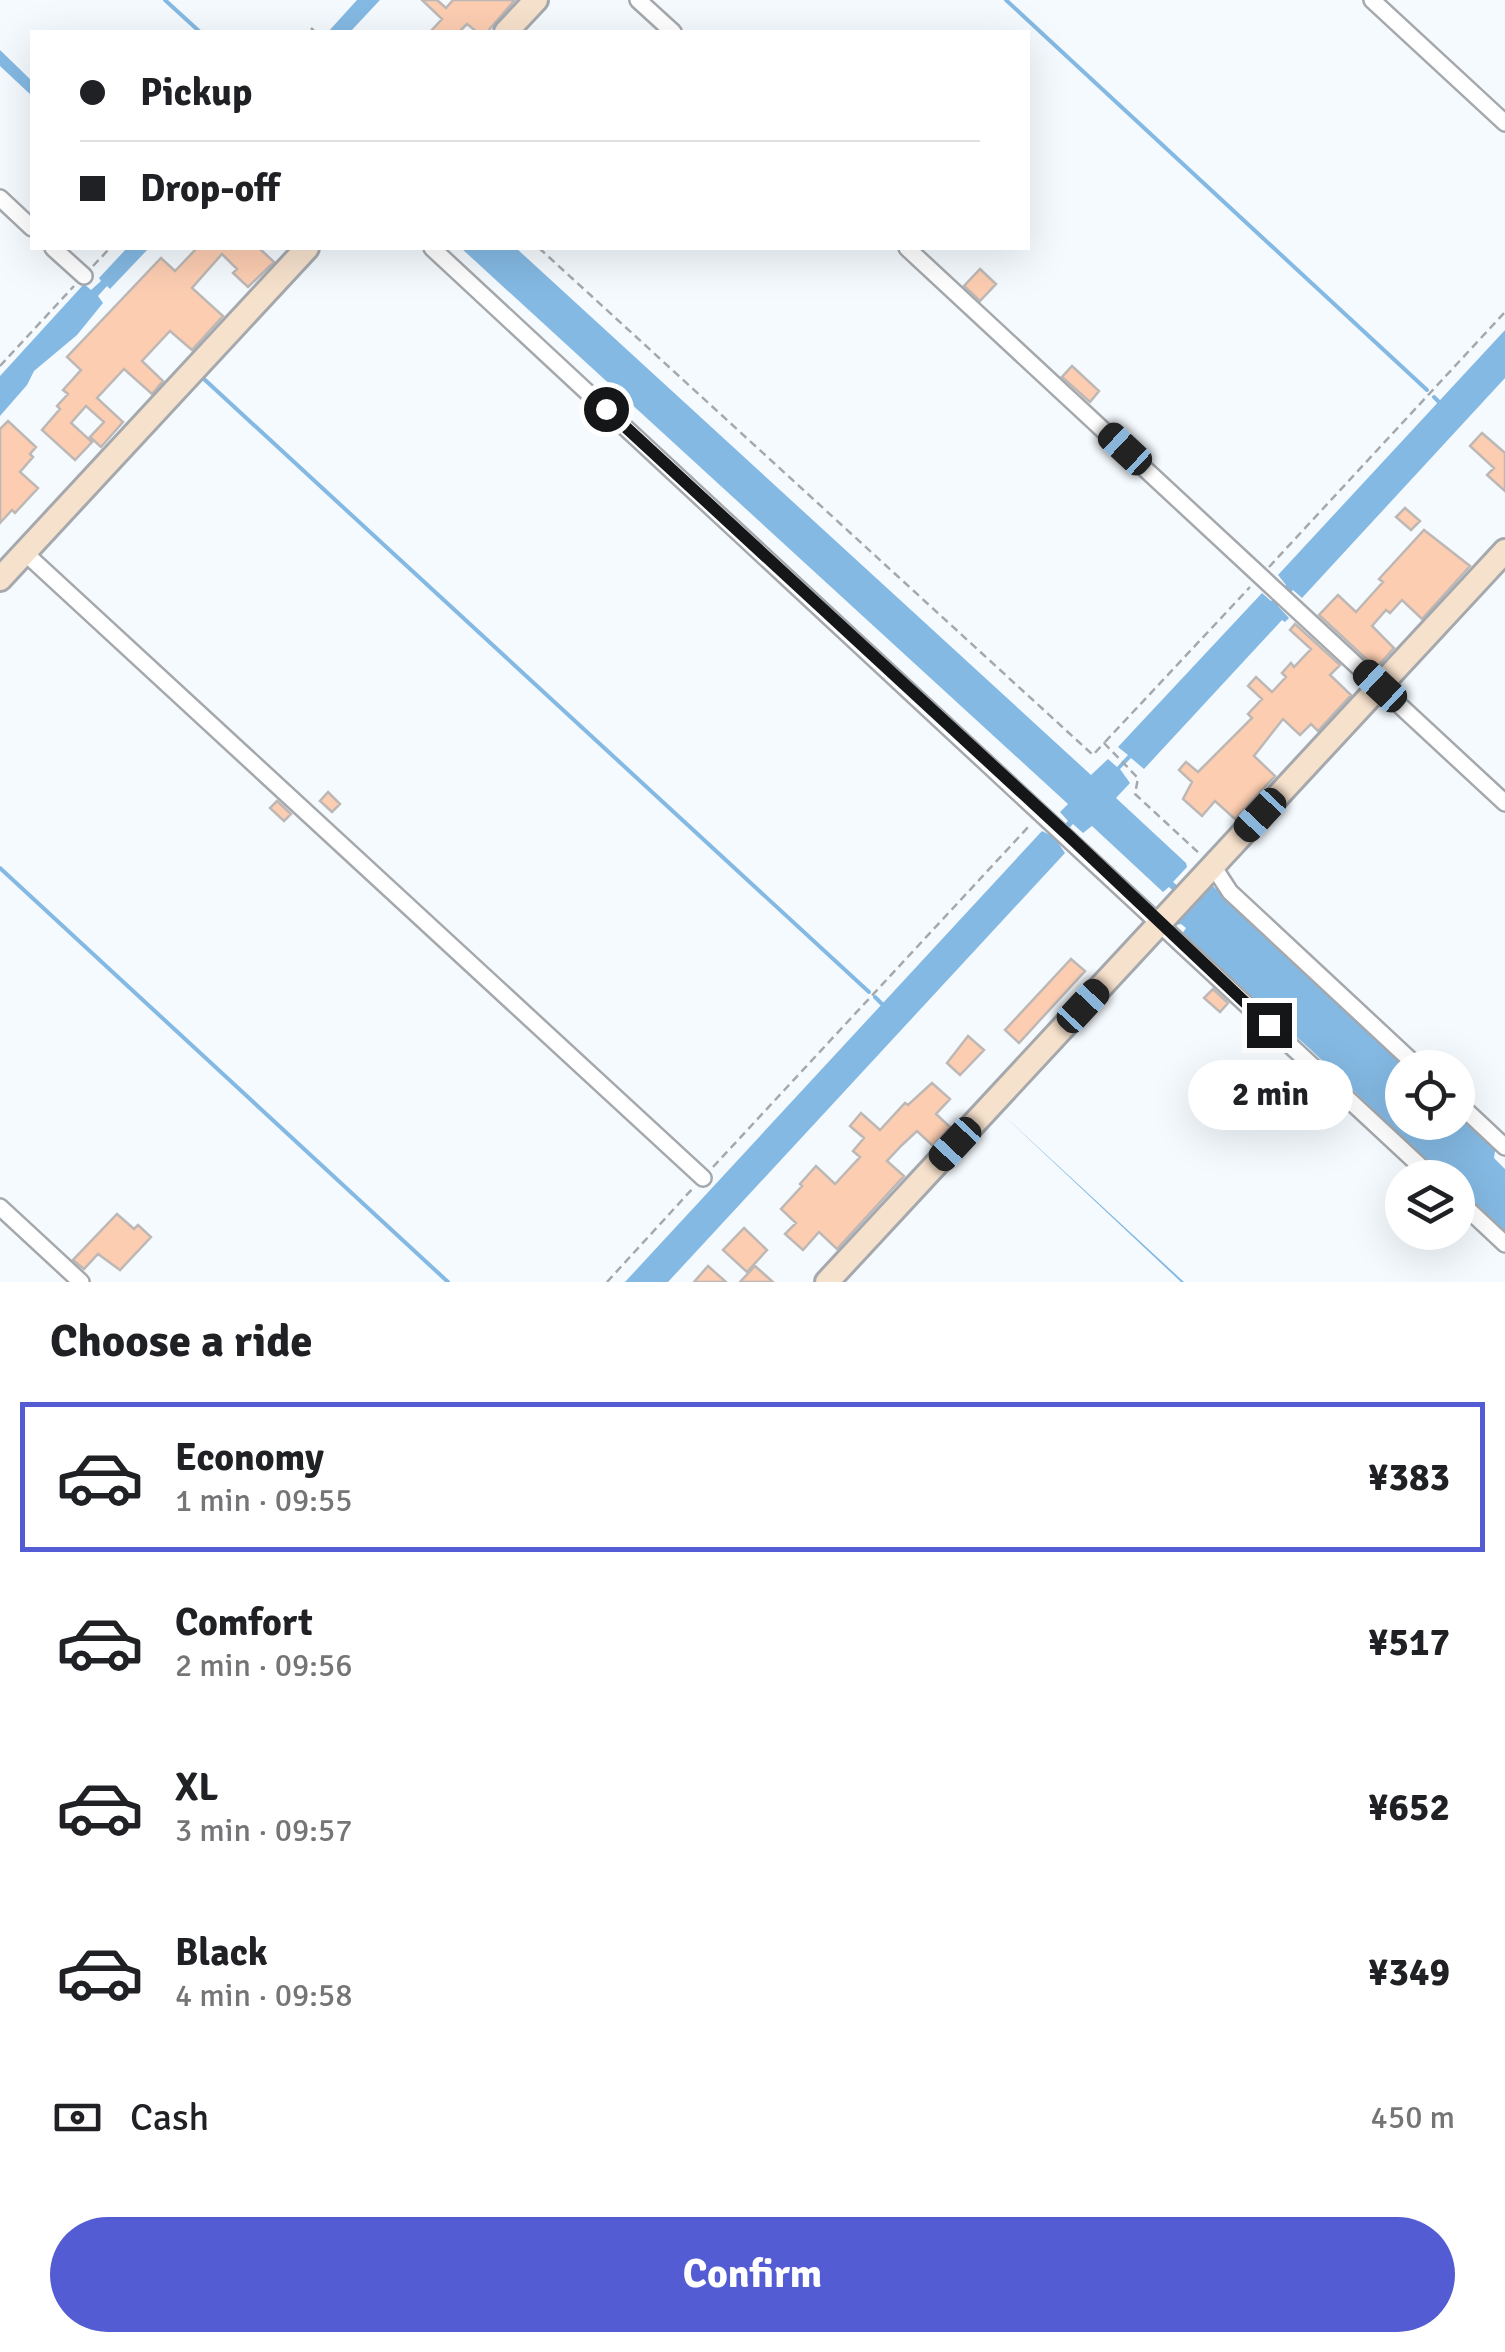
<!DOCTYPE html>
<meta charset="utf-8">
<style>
:root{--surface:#fff;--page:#f2f2f2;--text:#202124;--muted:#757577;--line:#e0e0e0;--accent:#545cd3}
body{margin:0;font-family:Signika,sans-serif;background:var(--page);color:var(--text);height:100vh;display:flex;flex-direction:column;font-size:38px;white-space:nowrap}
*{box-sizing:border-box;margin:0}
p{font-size:32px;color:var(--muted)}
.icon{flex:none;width:55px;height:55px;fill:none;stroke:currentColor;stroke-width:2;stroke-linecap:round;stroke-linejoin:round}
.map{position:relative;height:1282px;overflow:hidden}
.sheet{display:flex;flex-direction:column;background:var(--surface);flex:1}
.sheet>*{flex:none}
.banner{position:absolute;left:30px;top:30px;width:1000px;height:220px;border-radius:0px;box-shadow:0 10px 40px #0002;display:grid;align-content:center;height:220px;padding:0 50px;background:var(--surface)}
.fabs{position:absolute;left:1385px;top:1050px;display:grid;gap:20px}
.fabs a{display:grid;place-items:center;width:90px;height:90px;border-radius:50%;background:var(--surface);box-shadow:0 10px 40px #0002;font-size:50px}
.end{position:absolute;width:45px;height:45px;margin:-22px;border:12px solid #141617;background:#fff;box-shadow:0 0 0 5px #fff}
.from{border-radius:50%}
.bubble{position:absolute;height:70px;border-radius:35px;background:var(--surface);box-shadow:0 10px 40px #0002;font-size:32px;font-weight:700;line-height:70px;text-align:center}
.car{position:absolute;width:30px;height:60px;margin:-30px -15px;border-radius:12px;box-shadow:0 0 8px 2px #0007;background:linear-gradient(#222 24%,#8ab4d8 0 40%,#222 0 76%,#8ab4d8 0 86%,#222 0)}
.banner b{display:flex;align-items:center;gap:35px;height:95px;font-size:38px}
.banner b+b{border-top:2px solid var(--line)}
.banner i{width:25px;height:25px;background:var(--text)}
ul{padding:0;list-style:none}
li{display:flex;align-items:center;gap:30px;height:150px;margin:0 20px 15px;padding:0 30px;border:5px solid transparent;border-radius:0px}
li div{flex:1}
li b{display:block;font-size:38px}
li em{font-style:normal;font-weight:700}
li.on{border-color:var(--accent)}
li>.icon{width:90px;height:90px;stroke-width:1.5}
h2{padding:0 50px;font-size:45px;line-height:120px}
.pay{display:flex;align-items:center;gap:25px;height:110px;padding:0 50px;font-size:38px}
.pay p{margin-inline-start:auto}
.cta{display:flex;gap:20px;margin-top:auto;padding:20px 50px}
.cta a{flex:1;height:115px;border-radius:60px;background:var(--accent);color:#fff;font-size:40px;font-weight:700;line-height:115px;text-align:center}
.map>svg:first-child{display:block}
</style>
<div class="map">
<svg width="1505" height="1282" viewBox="0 0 1505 1282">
<rect width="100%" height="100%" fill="#f5fafe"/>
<path fill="#84b9e3" d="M357 0H380L350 32H328Z
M0 50 32 81V96L0 66Z
M127 248H149L110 289 107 286 98 296 103 303 77 335 34 371 27 385 0 416V376L84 284 91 290 101 281 99 278Z
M461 248H516L1091 775 1108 759 1117 767 1128 755 1118 747 1262 593 1271 601 1286 585 1278 575 1505 330V378L1302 598 1293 590 1278 606 1289 618 1285 622 1282 620 1144 769 1131 758 1120 769 1130 783 1116 798 1186 863 1187 867 1173 882 1196 901 1211 884 1216 889 1220 887 1412 1067 1402 1068V1122H1458V1110L1496 1145 1494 1158 1505 1169V1234L1458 1190V1178L1444 1177 1310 1049 1182 934 1186 928 1181 924 1175 925 1190 907 1169 887 1163 892 1092 826 1083 833 1073 824 1057 841 1065 853 668 1282H625L1042 831 1052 836 1068 821 1060 812 1068 804Z
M1000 1112 1184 1282H1181Z"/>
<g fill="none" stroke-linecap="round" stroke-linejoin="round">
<path stroke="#84b9e3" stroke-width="4" d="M165 0 200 32
M1006 0 1427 390
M204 379 869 992
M1434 397 1439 402
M0 868 448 1282
M875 997 882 1004"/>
</g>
<path fill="#fccdb1" stroke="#bdb8b5" stroke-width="2.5" d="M422 0H437L446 8 453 0H515L487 32H477L467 24 459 32H430L442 19Z
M197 248H259L274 262 248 287 233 273 237 269 222 254 192 288 223 316 192 350 170 331 142 361 163 381 152 394 124 369 97 398 123 422 101 447 90 437 104 422 86 406 71 423 92 442 75 460 42 430 60 409 57 406 68 394 63 390 81 370 67 357 161 258 175 271Z
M980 269 996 284 980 301 964 286Z
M1072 366 1099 391 1090 402 1062 377Z
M8 421 36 447 30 454 33 457 20 472 38 488 15 513 12 510 0 523V429Z
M1482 433 1505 453V491L1487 475 1494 468 1470 446Z
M1405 508 1420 521 1411 530 1396 517Z
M1424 530 1470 566 1422 619 1402 600 1390 613 1386 610 1372 626 1394 648 1376 668 1319 615 1338 595 1356 612 1383 582 1379 579Z
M1295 624 1340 665 1330 675 1351 695 1318 731 1311 724 1300 735 1283 719 1254 756 1275 776 1235 819 1215 801 1202 816 1183 799 1192 782 1179 770 1186 762 1198 772 1252 718 1248 714 1262 699 1248 686 1256 677 1272 692 1286 677 1282 673 1291 663 1294 667 1311 649 1290 630Z
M328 792 340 804 332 812 320 801Z
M277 801 291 814 284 821 270 808Z
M1071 959 1085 971 1019 1043 1005 1030Z
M1213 989 1228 1003 1220 1012 1204 998Z
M968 1036 984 1050 960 1075 947 1063Z
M932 1083 950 1099 936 1114 950 1127 933 1146 917 1131 902 1145 887 1161 904 1176 837 1249 819 1232 803 1250 785 1234 796 1223 781 1209 802 1186 800 1184 816 1166 835 1184 860 1157 853 1151 864 1138 850 1126 861 1113 880 1130 905 1103 908 1105Z
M117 1214 134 1229 138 1225 151 1237 120 1270 98 1254 84 1269 73 1260Z
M744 1228 767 1250 747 1272 723 1250Z
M708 1266 726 1282H694Z
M755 1266 773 1282H740Z"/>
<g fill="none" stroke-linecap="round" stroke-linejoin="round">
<g stroke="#a5a9ad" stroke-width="20">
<path id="street" d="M638 0 673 32
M1372 0 1505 123
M0 198 32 228
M53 248 84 276
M432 248 1433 1178
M907 248 1505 803
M24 552 703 1178
M1213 866 1230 892 1419 1068
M1458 1103 1505 1147
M1458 1200 1505 1244
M0 1207 81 1282"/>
</g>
<g stroke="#a5a9ad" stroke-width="28">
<path id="secondary" d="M506 32 536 0
M0 579 307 248
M827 1282 1505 551"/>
</g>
<path stroke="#a5a9ac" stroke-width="2.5" stroke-dasharray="8 5" stroke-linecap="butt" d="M311 28 315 32
M539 248 1093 755 1104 743 1138 778 1135 794 1201 855
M93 266 110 248
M0 366 74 286
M1269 567 1505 312
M1105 742 1250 587
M713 1167 1031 824
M607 1282 694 1187"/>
<use href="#street" stroke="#fff" stroke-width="15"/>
<use href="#secondary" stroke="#f6e1cc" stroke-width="22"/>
</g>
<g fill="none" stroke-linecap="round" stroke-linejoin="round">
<path stroke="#141617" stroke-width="12" d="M606 409 1070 837 1269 1025"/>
</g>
</svg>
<div class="fabs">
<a><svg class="icon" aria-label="locate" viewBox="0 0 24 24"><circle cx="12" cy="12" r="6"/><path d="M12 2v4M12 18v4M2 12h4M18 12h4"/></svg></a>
<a><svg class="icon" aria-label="layers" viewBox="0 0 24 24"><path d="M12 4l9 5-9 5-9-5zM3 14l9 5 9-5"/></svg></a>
</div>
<i class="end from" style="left:606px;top:409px"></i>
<i class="end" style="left:1269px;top:1025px"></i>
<div class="bubble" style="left:1188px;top:1060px;width:165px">2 min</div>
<i class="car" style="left:1125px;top:449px;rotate:313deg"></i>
<i class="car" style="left:1380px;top:686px;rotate:313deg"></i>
<i class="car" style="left:1260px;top:815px;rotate:223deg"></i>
<i class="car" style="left:1083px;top:1006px;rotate:43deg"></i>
<i class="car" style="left:955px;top:1144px;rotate:223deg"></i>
<div class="banner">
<b><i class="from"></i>Pickup</b>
<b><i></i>Drop-off</b>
</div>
</div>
<section class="sheet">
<h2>Choose a ride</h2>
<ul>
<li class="on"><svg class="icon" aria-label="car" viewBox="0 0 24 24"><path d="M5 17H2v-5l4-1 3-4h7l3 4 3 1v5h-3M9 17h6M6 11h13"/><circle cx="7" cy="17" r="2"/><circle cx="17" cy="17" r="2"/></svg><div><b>Economy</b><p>1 min · 09:55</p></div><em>¥383</em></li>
<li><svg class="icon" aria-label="car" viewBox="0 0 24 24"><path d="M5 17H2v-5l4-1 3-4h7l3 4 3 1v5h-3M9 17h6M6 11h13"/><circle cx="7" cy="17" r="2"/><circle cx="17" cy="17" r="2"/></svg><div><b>Comfort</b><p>2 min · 09:56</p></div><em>¥517</em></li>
<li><svg class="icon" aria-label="car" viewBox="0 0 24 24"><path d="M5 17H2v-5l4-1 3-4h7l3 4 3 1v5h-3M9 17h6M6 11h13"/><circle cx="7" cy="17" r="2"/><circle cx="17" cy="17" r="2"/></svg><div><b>XL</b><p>3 min · 09:57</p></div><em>¥652</em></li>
<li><svg class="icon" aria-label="car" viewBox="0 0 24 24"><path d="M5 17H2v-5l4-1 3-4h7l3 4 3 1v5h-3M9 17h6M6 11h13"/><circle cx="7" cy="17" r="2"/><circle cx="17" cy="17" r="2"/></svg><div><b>Black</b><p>4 min · 09:58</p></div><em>¥349</em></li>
</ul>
<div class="pay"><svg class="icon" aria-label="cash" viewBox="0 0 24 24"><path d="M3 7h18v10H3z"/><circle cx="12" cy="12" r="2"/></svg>Cash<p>450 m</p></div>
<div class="cta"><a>Confirm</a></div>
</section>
